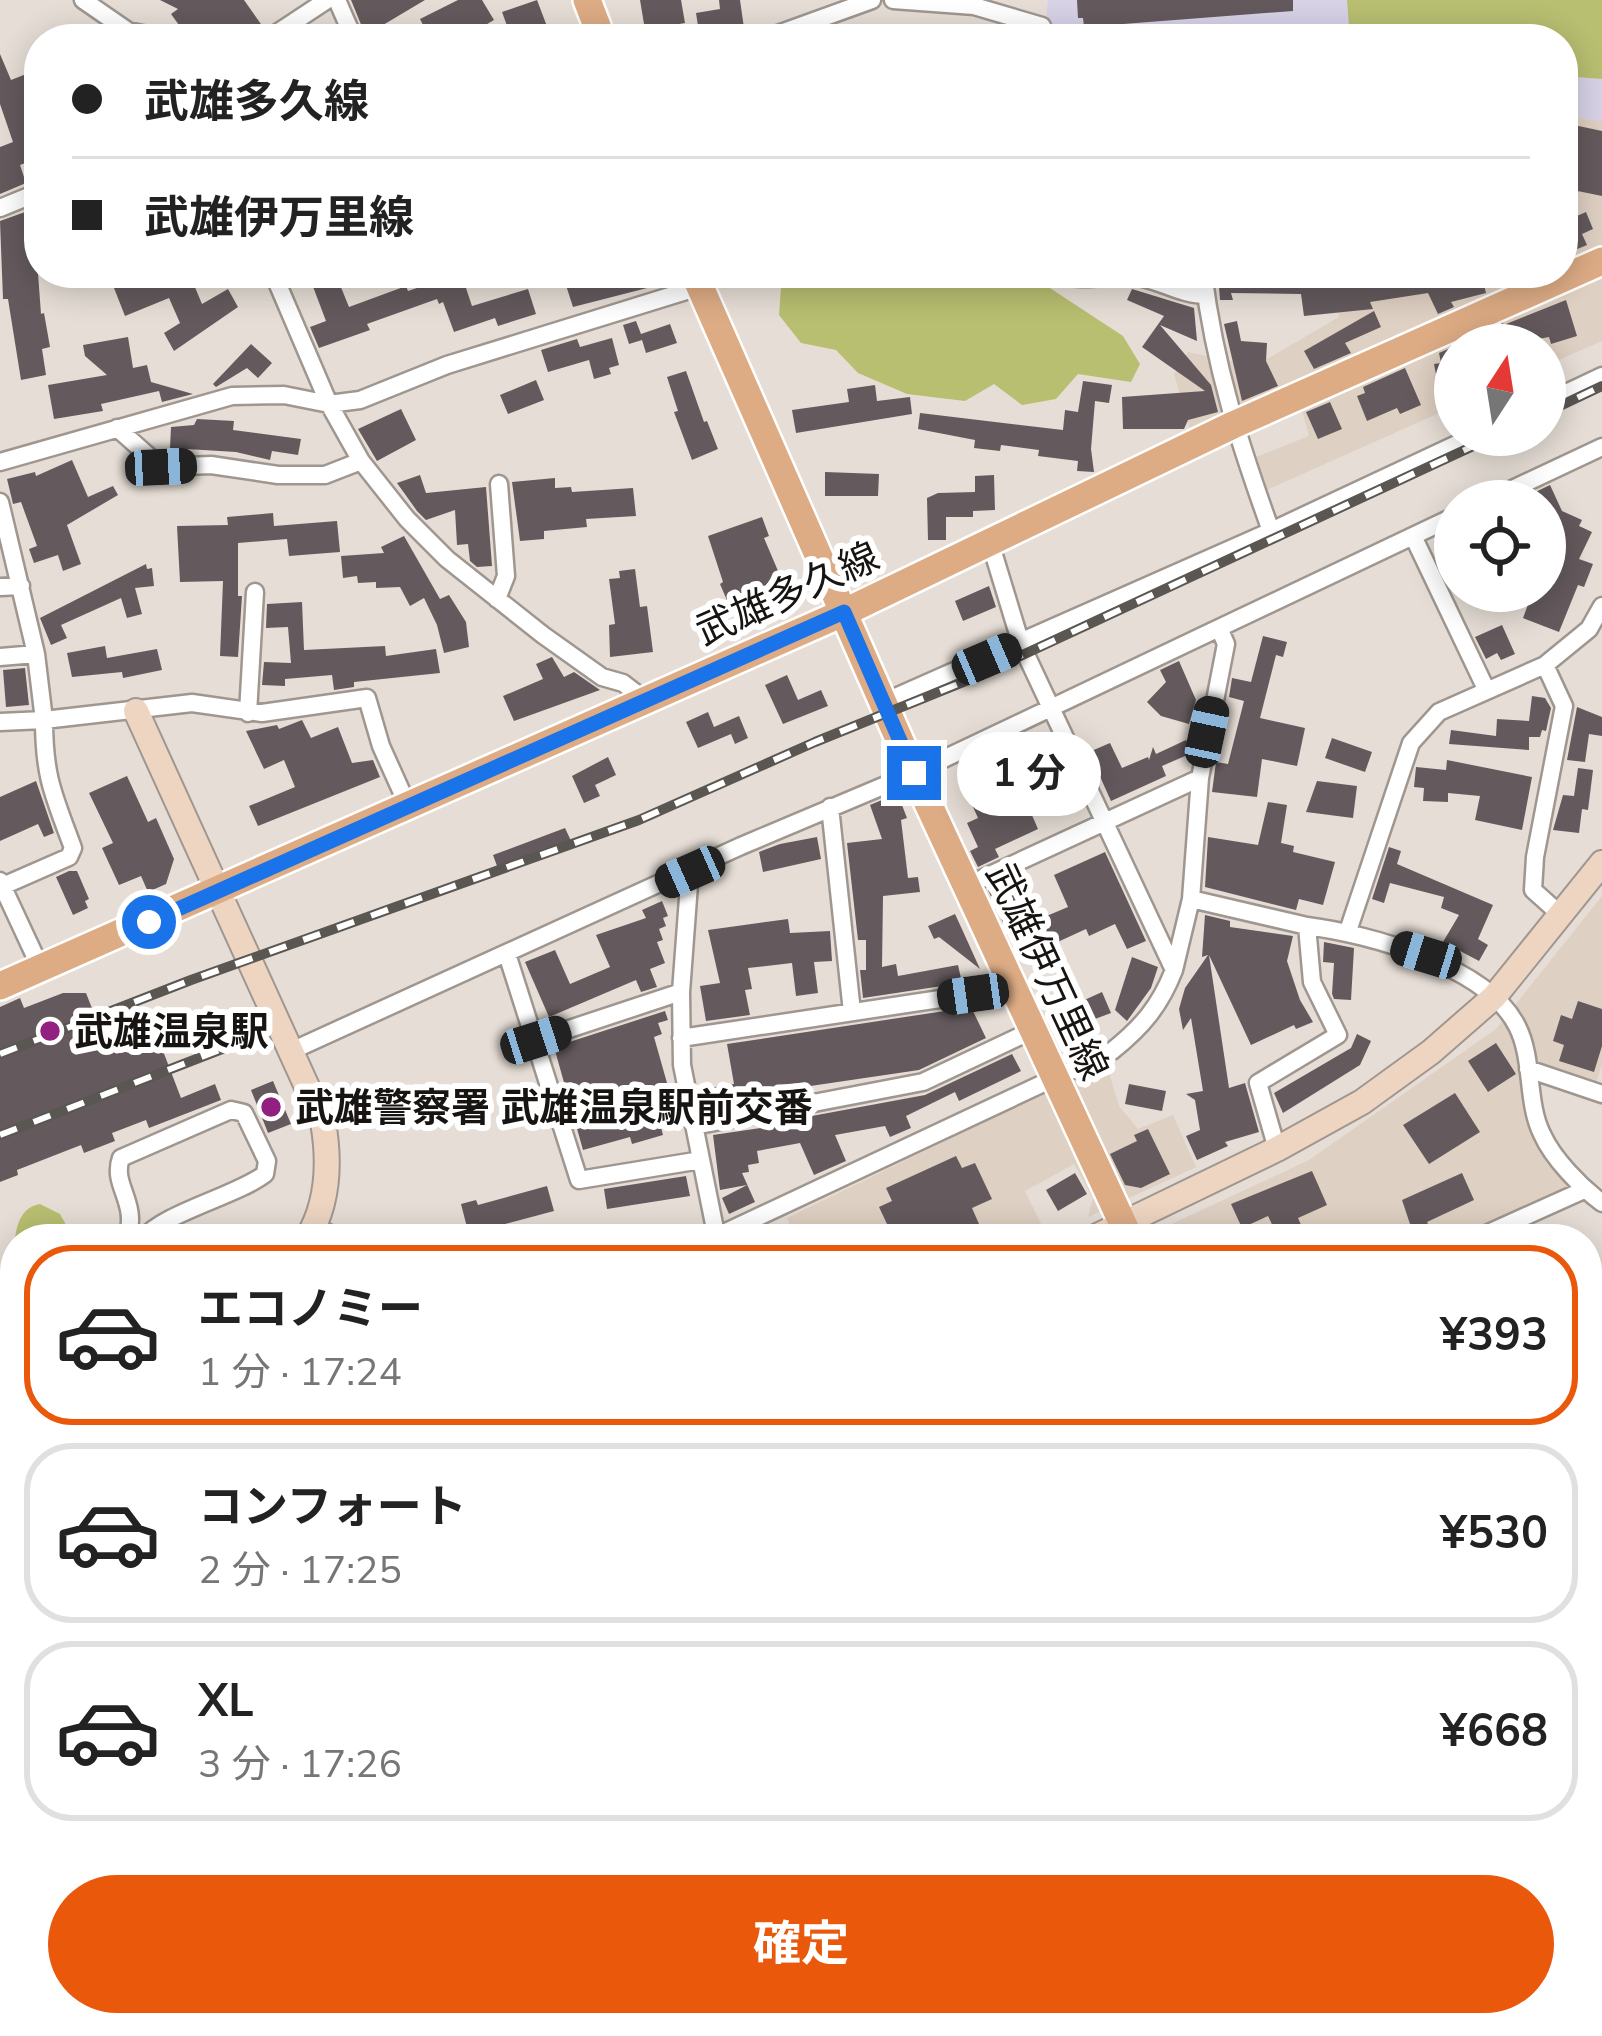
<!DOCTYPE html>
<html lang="ja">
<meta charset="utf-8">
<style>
:root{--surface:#fff;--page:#f2f2f2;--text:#222;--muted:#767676;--line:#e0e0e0;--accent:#ea580c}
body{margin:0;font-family:"Nunito Sans","Noto Sans JP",sans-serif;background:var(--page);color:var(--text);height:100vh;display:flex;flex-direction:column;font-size:45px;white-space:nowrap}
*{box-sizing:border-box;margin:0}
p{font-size:39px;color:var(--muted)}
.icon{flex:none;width:66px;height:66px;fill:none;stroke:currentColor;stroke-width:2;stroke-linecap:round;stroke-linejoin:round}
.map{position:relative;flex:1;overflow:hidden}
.side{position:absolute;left:0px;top:1224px;width:1602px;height:813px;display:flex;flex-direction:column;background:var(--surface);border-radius:48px 48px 0 0;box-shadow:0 6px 30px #0003}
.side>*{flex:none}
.top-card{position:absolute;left:24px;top:24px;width:1554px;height:264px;border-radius:48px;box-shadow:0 6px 30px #0003;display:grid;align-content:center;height:264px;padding:0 48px;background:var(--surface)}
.needle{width:78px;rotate:12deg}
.tools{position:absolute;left:1434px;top:324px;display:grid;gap:24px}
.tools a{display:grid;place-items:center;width:132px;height:132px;border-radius:50%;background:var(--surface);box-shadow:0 6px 30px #0003;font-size:60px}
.end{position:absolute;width:54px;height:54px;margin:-27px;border:15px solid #1a73e8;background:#fff;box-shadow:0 0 0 6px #fff}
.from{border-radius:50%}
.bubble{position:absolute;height:84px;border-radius:42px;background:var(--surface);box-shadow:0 6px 30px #0003;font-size:39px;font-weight:700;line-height:84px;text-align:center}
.car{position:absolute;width:36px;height:72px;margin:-36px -18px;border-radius:15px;box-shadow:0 0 9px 3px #0007;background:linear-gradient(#222 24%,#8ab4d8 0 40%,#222 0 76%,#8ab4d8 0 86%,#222 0)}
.top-card b{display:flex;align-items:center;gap:42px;height:114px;font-size:45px}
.top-card b+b{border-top:3px solid var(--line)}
.top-card i{width:30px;height:30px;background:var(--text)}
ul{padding:21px 0 0;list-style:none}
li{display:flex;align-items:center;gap:36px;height:180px;margin:0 24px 18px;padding:0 24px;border:6px solid var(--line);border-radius:48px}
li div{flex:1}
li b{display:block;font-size:45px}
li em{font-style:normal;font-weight:700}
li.current{border-color:var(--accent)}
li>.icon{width:108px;height:108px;stroke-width:1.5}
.action{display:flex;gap:24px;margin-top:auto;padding:24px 48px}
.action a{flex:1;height:138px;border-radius:72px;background:var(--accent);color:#fff;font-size:48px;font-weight:700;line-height:138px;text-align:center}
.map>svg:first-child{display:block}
</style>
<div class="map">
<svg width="1602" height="2036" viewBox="0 0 1602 2036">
<rect width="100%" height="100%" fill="#e6ded6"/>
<path fill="#ded0c2" d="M1565 116 1602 121V247L1563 264Z
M1336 273H1543L1190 430 1174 374 1188 352 1230 361 1267 359 1339 317Z
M1602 277V341L1545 366V345H1455V406L1262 492 1251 459 1309 436 1302 410 1526 307Z
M1602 896V1064L1592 1098 1539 1084 1545 1131 1579 1198 1488 1239H1156L1161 1229 1309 1160 1496 1029Z
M1106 1063 1119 1106 1138 1129 1173 1115 1196 1167 1088 1217 1093 1198 1074 1164 1025 1191 1047 1236 1042 1239H797L787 1218Z
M1602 1767V1932L1587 1939V1774Z
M15 1935V2022H445L451 2036H189L182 2022 149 2036H0V1942Z
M1110 2022H1558L1563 2036H1198L1195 2030 1182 2036H1117Z"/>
<path fill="#d8d2e7" d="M1048 0H1602V121L1565 116 1563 121V39H1044Z"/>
<path fill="#b8bf71" d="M1347 0H1602V79L1563 76V39H1350Z
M799 273H1027L1123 336 1140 364 1131 382 1078 374 1056 399 1022 405 994 384 965 401 907 394 858 373 836 350 801 343 779 315 781 288Z
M40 1204 60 1214 74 1239H15C17 1223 22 1207 40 1204Z"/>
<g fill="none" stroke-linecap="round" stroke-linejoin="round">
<path stroke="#69b4f1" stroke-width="6" d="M0 1660 15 1653"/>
</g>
<path fill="#645a5d" d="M160 0H244L263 27 255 39H189L171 14 178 9Z
M351 0H425L383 25 388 39H367Z
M458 0H482L494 20 472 33 474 39H430L420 19Z
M537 0 548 29 532 35 528 27 510 34 502 12Z
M640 0H681L685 23 645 30Z
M719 0H740L745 35 700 39 696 13 720 9Z
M1077 0H1293V11L1084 27 1083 18H1078Z
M0 54 11 80 39 69V158L20 165 26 183 0 194V147L13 142 0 104Z
M1574 125 1602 131V196L1563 188Z
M39 207V245L36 246 41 314 44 313 50 347 42 349 46 375 21 380 8 299H3L0 221Z
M1586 212 1593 229 1582 234 1587 245 1563 255V222Z
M115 273H189L202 304 228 289 238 307 174 351 164 333 180 323 169 298 125 316 114 288 120 286Z
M461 273 472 306 528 289 536 314 498 326 495 318 454 332 443 302 439 304 437 299 367 324 370 330 319 348 310 327 326 321 312 284 336 275 349 307 406 286 408 291Z
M562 273H589L593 284 627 273H646L651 287 573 307Z
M1218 273 1297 278 1296 273H1356L1358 279 1395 273H1481L1486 293 1451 302 1454 307 1438 314 1428 293 1370 302 1373 309 1304 316 1301 294 1231 293 1233 300H1220Z
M1132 289 1194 308 1197 341 1160 325 1211 385 1218 412 1188 420 1184 429H1123L1122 397 1205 391 1142 347 1164 316 1127 300Z
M1566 300 1577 336 1551 344 1549 337 1507 345 1506 324Z
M1374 311 1381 327 1345 343 1351 353 1314 369 1304 351Z
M636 321 641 334 670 324 677 343 646 353 642 340 629 344 623 325Z
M1237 321 1241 341 1267 343 1266 361 1278 386 1242 401 1224 324Z
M128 337 133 368 147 365 151 382 193 394 162 402 159 391 101 404 103 411 54 419 48 385 107 375 85 356 83 345Z
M612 338 619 365 609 368 611 374 594 379 589 360 548 372 541 350 577 339 580 347Z
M251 344 272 363 258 378 247 368 216 387 213 384Z
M1455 346V398L1448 399 1446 389 1439 390 1434 364 1441 363 1439 353Z
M1405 368 1421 405 1400 414 1397 408 1367 421 1357 396 1365 393 1363 387Z
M686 371 704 422 707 421 718 449 692 460 674 412 678 411 667 377Z
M536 380 544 400 508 414 500 395Z
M1083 381 1112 385 1109 403 1095 401 1091 449 1094 472 1077 471 1078 461 1038 456 1039 450 1001 445 1000 451 974 448 975 440 918 429 920 413 1063 430 1065 410 1078 412Z
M875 385 877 401 910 397 912 414 796 433 792 410 849 402 847 389Z
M1330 402 1342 429 1318 439 1306 412Z
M401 409 416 440 377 461 358 429Z
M197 419 234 421 233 430 301 439 298 455 272 451 270 460 236 452 170 448 171 427 194 425Z
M72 460 88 497 113 486 118 495 67 525 81 564 63 571 58 555 34 563 29 549 37 546 21 502 13 504 7 479 35 472 36 476Z
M825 472 879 474 878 496H825Z
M420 475 426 493 486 487 492 566 477 567 470 561 468 544 457 545 455 510 426 520 417 511 397 483Z
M994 475 995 510 973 511V517H946V540H928L927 498 938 493 975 492V476Z
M555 478V488L571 487 572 492 633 488 636 516 586 519 587 527 544 531V539L520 541 512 482Z
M1550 485 1562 511 1582 520 1579 526 1592 532 1579 559 1593 564 1584 587 1578 585 1559 632 1523 618 1533 591H1545V501H1517Z
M273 513 274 526 337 521 340 552 289 556 287 539 238 543V596H242L238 657 220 656 223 581 180 582 177 526 228 525 227 517Z
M762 517 769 536 764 538 784 585 732 612 720 584 723 582 708 536Z
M404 536 440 599 449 595 466 622 469 647 444 653 437 625 424 598 410 606 400 587 376 588V582L358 583 357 576 343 578 341 556 384 553 381 547Z
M146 564 147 569 152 568 154 586 135 588 142 614 127 618 121 598 61 625 67 638 51 645 40 618Z
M635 569 640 607 647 606 653 652 610 657 609 625 615 624 609 579 620 578 619 571Z
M989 586 996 607 963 621 955 601Z
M302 602 304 650 385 646 386 656 436 649 440 673 354 682V687L334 690 332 675 285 679V686L262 685 264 662 291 663 288 627 266 628 267 604Z
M1502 625 1515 654 1501 660 1497 653 1486 659 1475 637Z
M1263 636 1287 642 1283 657 1276 655 1260 718 1305 728 1297 766 1262 759 1257 797 1212 792 1216 762 1228 764 1244 701 1229 697 1232 678 1251 682Z
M105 646 107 658 157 649 162 670 123 678 122 672 72 677 67 653Z
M552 657 564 677 574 672 600 690 514 721 503 696 543 679 536 664Z
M1179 661 1196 700 1189 724 1161 716 1147 702 1166 682 1160 670Z
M25 668 29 705 6 707 3 670Z
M787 675 798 700 821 690 828 706 783 724 765 685Z
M1532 696 1545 698 1551 708 1546 731 1542 730 1540 737H1529V750L1449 744 1451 730 1496 736 1497 719 1529 721Z
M1577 707 1602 717V736L1589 734 1585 762 1567 760Z
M708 712 714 727 739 716 748 738 735 744 731 734 698 748 686 722Z
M302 720 311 738 338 727 352 763 373 760 380 777 258 826 249 806 295 787 284 760 264 769 246 731 277 725 279 729Z
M1332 738 1372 752 1365 772 1325 758Z
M1186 740 1192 753 1162 766 1166 776 1111 801 1089 752 1110 743 1122 768 1148 757 1149 760 1153 747 1156 754Z
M1031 743 1046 774 1060 767 1070 787 1028 806 1038 829 995 849 999 857 978 867 970 851 978 847 967 823 978 818 959 776Z
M608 757 616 775 595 785 600 796 584 803 572 776Z
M1447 760 1532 777 1522 830 1475 820 1480 796 1448 793V802L1423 801 1424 788 1414 787 1416 767 1446 770Z
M1578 768 1593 770 1588 810 1582 809 1579 833 1553 830 1563 795 1574 796Z
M127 776 148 822 156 818 174 859 166 884 148 892 141 876 119 885 102 848 113 843 89 793Z
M36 781 54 833 44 837 38 824 0 841V797Z
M1317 781 1357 786 1353 818 1306 812Z
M889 797 891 803 900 800 907 818 901 820 908 878 918 877 920 892 883 896 882 967 896 964 898 976 958 965 962 983 863 998 860 970H866V940H858L847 843 882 839 870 805Z
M1268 802 1287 805 1281 843 1294 846 1293 852 1335 862 1323 905 1299 899 1296 910 1205 887 1208 837 1258 845Z
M565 828 572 843 497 866 493 855Z
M817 837 821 859 763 872 759 852 780 844Z
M1389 847 1401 851 1397 864 1493 905 1478 939 1488 945 1479 961 1443 942 1459 915 1441 908 1444 897 1390 883 1384 903 1372 899Z
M1105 852 1146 941 1127 949 1115 924 1089 936 1086 929 1049 946 1037 920 1068 907 1054 875Z
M69 871H77L89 899 85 901 88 908 73 915 56 877Z
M1010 880 1032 931 1011 940 988 890Z
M662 901 668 916 663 918 666 926 659 929 663 940 657 942 665 963 650 969 657 987 641 992 636 980 549 1017 525 962 555 950 570 984 610 967 596 935 646 918 642 910Z
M955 914 961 927 980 969 939 937 934 939 928 926Z
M1205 915 1230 921V927L1293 936 1287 961 1300 1000 1313 1022 1296 1029 1294 1025 1251 1045 1209 955 1229 1088 1245 1083 1259 1132 1225 1142 1228 1146 1197 1160 1186 1136 1200 1130 1195 1100 1186 1094 1203 1091 1191 1018 1183 1030 1179 1009 1185 988 1208 955 1202 957Z
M788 919 790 933 830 931 832 961 814 962 818 993 796 996 792 963 748 968 752 989 745 990 750 1015 706 1021 700 986 720 983 708 930Z
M1324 942 1354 948 1351 1000 1334 999 1332 994 1334 963 1323 962Z
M1132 957 1158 967 1151 988 1127 1021 1115 1010Z
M1102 992 1111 1013 1055 1034 1047 1017Z
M63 993H86L108 1049 155 1030 181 1098 215 1084 221 1100 149 1128 146 1120 112 1133 115 1141 84 1153 81 1145 17 1170 18 1175 0 1182V1007L20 998 24 1008Z
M1578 1001 1602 1009V1046L1594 1072 1559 1061 1564 1045 1553 1041 1561 1015 1572 1019Z
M971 1007 986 1038 919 1070 763 1093 764 1096 748 1099V1103L707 1110 703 1089 734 1084 727 1044Z
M665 1011 668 1020 658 1023 662 1034 654 1037 671 1097 654 1102 663 1135 632 1144 630 1137 583 1150 554 1047Z
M1357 1034 1371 1041 1360 1065 1283 1113 1274 1093 1351 1048Z
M1496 1043 1516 1074 1488 1092 1468 1061Z
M1012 1054 1021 1071 959 1101 955 1092 906 1116 911 1128 890 1137 885 1126 835 1135 846 1161 814 1175 800 1143 757 1151 759 1163 748 1165 749 1172 742 1173 755 1202 729 1214 722 1198 747 1185 720 1190 713 1135 801 1122V1118L925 1095Z
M273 1081 291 1124 268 1133 251 1090Z
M1129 1084 1166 1091 1162 1111 1125 1104Z
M1455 1093 1480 1132 1429 1164 1403 1125Z
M1148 1129 1170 1174 1141 1188 1125 1185 1110 1154 1137 1141 1134 1135Z
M956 1156 962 1168 975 1163 992 1199 972 1208 979 1224 947 1239H918L916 1234 894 1239 879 1207 892 1201 886 1188Z
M1312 1171 1327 1205 1298 1218 1305 1234 1279 1239 1268 1216 1242 1228 1231 1204Z
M1075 1173 1087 1194 1058 1211 1046 1190Z
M1462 1173 1474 1200 1427 1222 1430 1228 1414 1236 1402 1200Z
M686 1176 690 1196 607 1209 604 1189Z
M547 1186 554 1211 505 1224 509 1236 470 1239 461 1204 476 1200 478 1205Z
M15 1321V1378L0 1385V1328Z
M1602 1352V1420L1587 1427V1402L1594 1399 1587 1383V1359Z
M0 1480 15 1513V1555L0 1561Z
M593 2022 603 2034 629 2022H662L668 2036H566Z
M1303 2022H1405L1378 2036H1311Z"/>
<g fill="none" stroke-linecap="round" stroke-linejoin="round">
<g stroke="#9f978f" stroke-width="21">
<path id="street" d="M83 0 128 31 167 39
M337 0 354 39
M893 0 974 6 1042 26
M268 39 327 0
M764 39 872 0
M0 208 39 192
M273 273 329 404 361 461 407 519 447 559 543 635 602 677 623 683 645 700
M1054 273C1085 283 1101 275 1131 276 1157 278 1179 295 1206 295
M1203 273C1215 368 1239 442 1271 531
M1492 308 1494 345
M1545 403 1602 376
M117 428 161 467 211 465 278 475H325L361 461
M0 462 232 396 284 395 329 404 360 400 447 365 699 287
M1487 501 1602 447
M0 502 36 654 44 720 192 703 262 713 367 698 381 746 408 806
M1413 536 1486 689
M0 587 21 586
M497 599 506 576 499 484
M0 657 36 654
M1545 665 1564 706 1535 857 1533 890 1562 916
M884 702 1271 531 1476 435
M248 713 255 592
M0 722 44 720C44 778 54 796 73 848L69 857 3 886
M830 807 852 1012
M690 871 681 992 682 1065 717 1239
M0 881 41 969
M966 886 1200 778
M1191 899 1200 778 1226 644 1219 628 1455 516
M1348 931 1411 743 1439 712 1545 665 1589 629 1602 606
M507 954 579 1180 701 1160
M1174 970 1191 899 1307 926
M681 1038 1013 988
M536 1040 681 992
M289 1052 741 846 914 773 1219 628
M1528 1069 1602 1094
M694 1126 923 1082 1033 1030
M1277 1149 1258 1083 1338 1035 1312 982 1307 926C1369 934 1487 966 1517 1026 1534 1059 1526 1102 1542 1134 1553 1159 1581 1187 1602 1203
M314 1226 340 1239
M127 1239C139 1201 111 1186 121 1158L231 1110 244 1113 267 1161 265 1174C236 1196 163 1213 143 1239
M711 1239 1112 1051C1142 1027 1160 1006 1174 970L1021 644 990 542
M1475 1239 1584 1190
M1587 1321 1602 1314
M1587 1455 1602 1448
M0 1575 15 1568
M0 1826 15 1857
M0 1931 15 1924
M1587 1949 1602 1942
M92 2022 99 2036
M319 2022 326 2036
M1126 2022 1133 2036
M1139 2022 1146 2036
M123 2036 153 2022
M536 2036 566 2022
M1412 2036 1440 2022
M1447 2036 1476 2022"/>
</g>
<g stroke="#9f978f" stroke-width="28">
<path id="secondary" d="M136 711 323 1122C330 1162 329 1203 307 1239
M1091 1239 1277 1149 1362 1102 1431 1052 1494 997 1602 863
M0 1407 15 1400
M0 1752 15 1745
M468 2022 475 2036
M496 2022 503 2036
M1582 2022 1588 2036"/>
</g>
<g stroke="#fff" stroke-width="32">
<path id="primary" d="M587 0 602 39
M694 273 914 773 1130 1239
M0 986 845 612 1233 425 1602 261"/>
</g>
<g stroke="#fff" stroke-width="34">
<path id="highway" d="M1587 1713 1602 1705
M1587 1752 1602 1745
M900 2036 929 2022
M983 2036 1012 2022"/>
</g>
<use href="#street" stroke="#fff" stroke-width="16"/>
<use href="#secondary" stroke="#eed5c2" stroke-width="24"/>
<use href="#primary" stroke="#ddac85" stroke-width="27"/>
<use href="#highway" stroke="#c77434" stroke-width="30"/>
<g stroke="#5a5652" stroke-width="10">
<path id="rail" d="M1545 413 1602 386
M0 1054 191 980 639 820 815 742 973 678 1497 435
M0 1135 248 1039"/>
</g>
<use href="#rail" stroke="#fff" stroke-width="6" stroke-dasharray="18" stroke-linecap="butt"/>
</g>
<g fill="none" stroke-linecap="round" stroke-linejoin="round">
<path stroke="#1a73e8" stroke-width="15" d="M149 922 844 612 914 773"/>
</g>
<g fill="#922080" stroke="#fff" stroke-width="4.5">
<circle cx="50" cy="1031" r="12"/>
<circle cx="271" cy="1107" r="12"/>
</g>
<g text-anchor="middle" stroke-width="12" stroke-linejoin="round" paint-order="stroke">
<g font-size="39" fill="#171412" stroke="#fff">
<text transform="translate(787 593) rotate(-24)" y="14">武雄多久線</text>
<text transform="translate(1048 971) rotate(65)" y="14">武雄伊万里線</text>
</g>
<g font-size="39" font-weight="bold" fill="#171412" stroke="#fff" text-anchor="start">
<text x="74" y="1045">武雄温泉駅</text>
<text x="295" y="1121">武雄警察署 武雄温泉駅前交番</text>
</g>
</g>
</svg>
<div class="tools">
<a><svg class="needle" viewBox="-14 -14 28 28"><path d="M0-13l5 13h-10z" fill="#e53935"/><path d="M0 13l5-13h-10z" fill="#767676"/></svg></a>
<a><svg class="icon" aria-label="locate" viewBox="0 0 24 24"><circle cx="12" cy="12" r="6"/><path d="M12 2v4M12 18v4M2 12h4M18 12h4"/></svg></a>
</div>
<i class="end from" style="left:149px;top:922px"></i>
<i class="end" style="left:914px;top:773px"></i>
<div class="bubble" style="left:957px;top:732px;width:144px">1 分</div>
<i class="car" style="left:161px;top:467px;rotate:87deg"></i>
<i class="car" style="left:987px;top:659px;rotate:67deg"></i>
<i class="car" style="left:1207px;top:732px;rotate:12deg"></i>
<i class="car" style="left:690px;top:872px;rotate:246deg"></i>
<i class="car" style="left:1426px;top:955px;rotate:287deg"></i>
<i class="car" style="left:973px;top:994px;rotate:262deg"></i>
<i class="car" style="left:536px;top:1040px;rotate:72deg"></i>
<div class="top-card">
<b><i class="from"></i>武雄多久線</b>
<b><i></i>武雄伊万里線</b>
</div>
<section class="side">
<ul>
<li class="current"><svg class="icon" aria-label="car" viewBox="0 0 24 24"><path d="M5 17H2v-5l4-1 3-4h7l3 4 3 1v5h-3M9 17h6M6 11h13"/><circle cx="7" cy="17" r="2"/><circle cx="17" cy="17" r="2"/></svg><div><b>エコノミー</b><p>1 分 · 17:24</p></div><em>¥393</em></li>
<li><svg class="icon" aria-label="car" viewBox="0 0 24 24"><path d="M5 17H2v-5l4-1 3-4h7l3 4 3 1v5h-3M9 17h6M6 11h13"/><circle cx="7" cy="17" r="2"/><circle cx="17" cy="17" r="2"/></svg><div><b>コンフォート</b><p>2 分 · 17:25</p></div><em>¥530</em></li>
<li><svg class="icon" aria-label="car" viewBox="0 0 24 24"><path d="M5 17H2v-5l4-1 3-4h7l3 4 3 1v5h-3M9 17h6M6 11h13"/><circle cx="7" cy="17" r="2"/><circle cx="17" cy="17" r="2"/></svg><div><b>XL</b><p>3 分 · 17:26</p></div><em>¥668</em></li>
</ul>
<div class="action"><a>確定</a></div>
</section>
</div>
